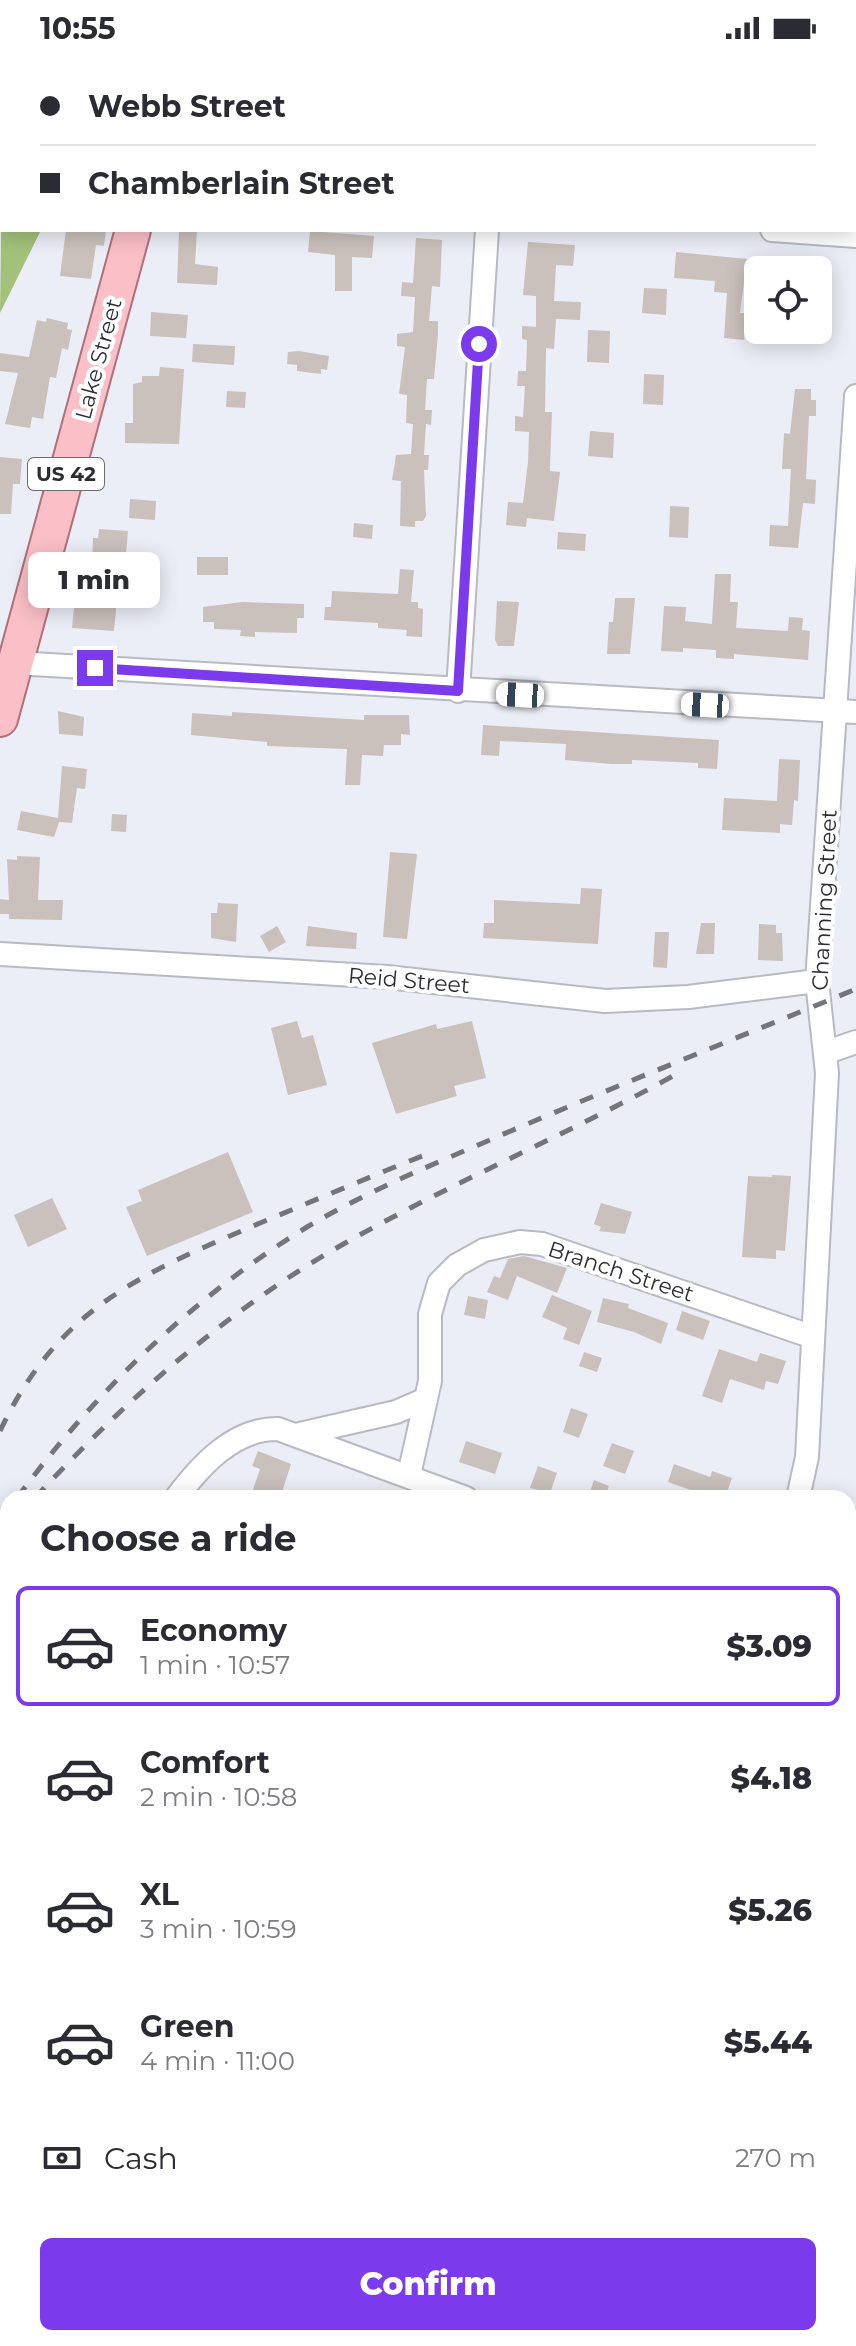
<!DOCTYPE html>
<meta charset="utf-8">
<style>
:root{--surface:#fff;--page:#f2f2f3;--text:#2b2b33;--muted:#7c7c81;--line:#e1e1e2;--accent:#7c3aed}
body{margin:0;font-family:Montserrat,sans-serif;background:var(--page);color:var(--text);height:100vh;display:flex;flex-direction:column;font-size:30px;white-space:nowrap}
*{box-sizing:border-box;margin:0}
p{font-size:26px;color:var(--muted)}
.icon{flex:none;width:44px;height:44px;fill:none;stroke:currentColor;stroke-width:2;stroke-linecap:round;stroke-linejoin:round}
.map{position:relative;flex:1;overflow:hidden}
.details{position:absolute;left:0px;top:1434px;width:856px;height:856px;display:flex;flex-direction:column;background:var(--surface);border-radius:24px 24px 0 0;box-shadow:0 4px 20px #0003}
.details>*{flex:none}
.top-card{position:absolute;left:0px;top:0px;width:856px;height:176px;box-shadow:0 4px 20px #0003;display:grid;align-content:center;height:176px;padding:0 40px;background:var(--surface)}
.tools{position:absolute;left:744px;top:200px;display:grid;gap:16px}
.tools a{display:grid;place-items:center;width:88px;height:88px;border-radius:12px;background:var(--surface);box-shadow:0 4px 20px #0003;font-size:40px}
.end{position:absolute;width:36px;height:36px;margin:-18px;border:10px solid #7c3aed;background:#fff;box-shadow:0 0 0 4px #fff}
.from{border-radius:50%}
.bubble{position:absolute;height:56px;border-radius:12px;background:var(--surface);box-shadow:0 4px 20px #0003;font-size:26px;font-weight:800;line-height:56px;text-align:center}
.car{position:absolute;width:24px;height:48px;margin:-24px -12px;border-radius:10px;box-shadow:0 0 6px 2px #0007;background:linear-gradient(#fff 24%,#345 0 40%,#fff 0 76%,#345 0 86%,#fff 0)}
.top-card b{display:flex;align-items:center;gap:28px;height:76px;font-size:30px}
.top-card b+b{border-top:2px solid var(--line)}
.top-card i{width:20px;height:20px;background:var(--text)}
ul{padding:0;list-style:none}
li{display:flex;align-items:center;gap:24px;height:120px;margin:0 16px 12px;padding:0 24px;border:4px solid transparent;border-radius:12px}
li div{flex:1}
li b{display:block;font-size:30px}
li em{font-style:normal;font-weight:800}
li.current{border-color:var(--accent)}
li>.icon{width:72px;height:72px;stroke-width:1.5}
h2{padding:0 40px;font-size:36px;line-height:96px}
.pay{display:flex;align-items:center;gap:20px;height:88px;padding:0 40px;font-size:30px}
.pay p{margin-inline-start:auto}
.cta{display:flex;gap:16px;margin-top:auto;padding:16px 40px}
.cta a{flex:1;height:92px;border-radius:12px;background:var(--accent);color:#fff;font-size:32px;font-weight:800;line-height:92px;text-align:center}
.status{display:flex;justify-content:space-between;align-items:center;height:56px;padding:0 40px;background:var(--surface);direction:ltr}
.status svg{height:22px;fill:currentColor}
.map>svg:first-child{display:block}
</style>
<div class="status"><b>10:55</b><svg viewBox="0 0 49 12"><path d="M0 12V9h3v3zM5 12V6h3v6zM10 12V3h3v9zM15 12V0h3v12zM26 1h20v11H26zM47 4h2v5h-2z"/></svg></div>
<div class="map">
<svg width="856" height="2290" viewBox="0 0 856 2290">
<rect width="100%" height="100%" fill="#eceef7"/>
<path fill="#a3c17a" d="M2 103V174H41L0 257Z"/>
<path fill="#cac0bc" d="M66 174H106L104 190 96 189 91 223 60 220Z
M179 174H197L195 208 218 211 217 229 177 227Z
M310 175 374 180 372 202 352 201V235H335V199L308 196Z
M416 182 442 184 440 231 432 230 429 265H438V278L434 323H427L425 354H432L431 369 426 368 424 399H429L428 414H424L426 460 423 465H415V471L400 470 401 425 392 424 396 399 411 398 413 368 406 367 407 339 399 338 405 291 397 290V278L413 276 415 241 401 240 402 226 413 227Z
M528 186 575 189 573 210 556 209 554 245 581 246 580 264 556 263 554 293 546 292 545 356H552L550 411V415L560 416 554 465 527 462 526 471 506 469 508 446 523 447 528 406 529 376 515 375V360L523 361 525 330H517L518 315H526L527 284 522 283V270L536 271V240L523 239Z
M676 196 747 203 740 257H746L744 284 724 282 727 237 714 236 715 225 674 222Z
M644 232 667 233 666 259 642 257Z
M151 256 188 259 186 282 150 280Z
M47 262 68 267 67 273 72 274 68 294 62 292 56 322 50 321 43 363 32 361 30 372 5 368 18 317 0 315V297L29 301 37 264 46 266Z
M588 274 610 275 609 307 587 306Z
M193 288 235 290 234 309 192 306Z
M299 295 329 300 327 314 321 313V318L297 315V309L287 308 288 296Z
M160 311 184 313 179 388 125 387V367H133V328L142 326V320H159Z
M644 318 664 319 663 349 643 348Z
M795 333H811V344H816V360H809L806 423 816 424 815 448 803 447 798 492 769 490 770 469 788 470 791 413H782L784 377 790 378Z
M227 335 246 336 245 352 226 351Z
M590 375 614 377 613 402 588 400Z
M0 401 22 403 20 428H13L11 458H0Z
M130 443 156 445 155 464 129 462Z
M670 450 689 451 688 482 669 481Z
M354 467 373 469 372 483 353 481Z
M99 473 128 475 123 534H118L114 575 72 572 74 551 86 549 88 506 92 507 93 482H98Z
M558 476 586 478 585 495 557 493Z
M197 501H228V519H197Z
M400 513 414 514 411 546H418V552L423 553 422 581 406 580 407 574 378 572V567L324 564 325 551H331L332 535 398 538Z
M715 518H731L730 546H738L736 572 788 575 789 561 803 562 802 574 810 575 808 604 734 598V603L716 602V594L683 592V596L661 595 664 550 686 551 685 565 712 568Z
M615 542H635L630 598H607L609 566H613Z
M497 545 519 546 514 590H498L495 584Z
M242 546 304 548V562H297V577L255 576V581L240 580 241 574 214 573V566H203V551Z
M58 655 84 661 83 680 59 678Z
M232 656 364 664V659H409L410 679 401 678V689H384L383 700 362 699 360 729H345L347 693 267 690V686L191 679 192 657 232 660Z
M483 669 719 684 717 713 698 712V707L632 704V708H611L565 704 566 688 500 685 499 700 481 699Z
M779 703 800 704 798 745 794 744 792 769 780 768V777L722 774 724 742 777 745Z
M62 710 87 713 85 733 77 732 72 767 59 766 54 781 17 774 21 755 58 762Z
M112 758 127 759 126 776 111 775Z
M390 796 417 798 407 883 383 881Z
M17 800 40 801 38 844H63L62 864 9 863V858H0V843L9 844 7 803 17 804Z
M581 832 602 833 598 888 483 882 484 867H494V844L580 848Z
M218 847 238 848 236 886 211 882V857H217Z
M701 867H715L714 898H696Z
M759 868 776 869V877H782L783 905 758 904Z
M277 870 286 886 269 896 260 880Z
M308 870 357 877 356 893 306 890Z
M655 876H669L667 912 653 911Z
M297 965 302 982 313 979 327 1029 288 1039 271 972Z
M472 965 486 1022 454 1030 457 1040 396 1058 372 987 436 968 437 973Z
M228 1096 253 1156 147 1200 126 1151 142 1145 138 1134Z
M772 1119 791 1120 785 1195 776 1194V1203L742 1201 748 1120 772 1121Z
M52 1142 67 1173 28 1191 14 1159Z
M601 1147 632 1156 625 1178 599 1175 601 1171 594 1168Z
M524 1200 567 1212 557 1237 517 1220 508 1244 487 1236 494 1220 500 1222 508 1203Z
M552 1239 592 1255 579 1289 563 1283 567 1272 542 1261Z
M468 1240 488 1244 485 1263 464 1259Z
M603 1242 629 1248 628 1252 668 1267 661 1288 634 1276 597 1266Z
M682 1255 710 1265 703 1284 676 1274Z
M719 1293 757 1306 760 1297 786 1305 778 1328 766 1325 764 1334 730 1323 722 1347 702 1340Z
M584 1296 602 1302 597 1316 579 1310Z
M571 1352 588 1358 579 1382 563 1376Z
M466 1385 502 1397 495 1418 459 1406Z
M612 1387 634 1395 625 1418 603 1410Z
M258 1395 291 1408 280 1442H250L260 1413 252 1410Z
M674 1408 710 1421 712 1415 732 1422 725 1442H713L668 1426Z
M538 1410 557 1417 550 1437 530 1432Z
M594 1424 609 1430 605 1442H588Z"/>
<g fill="none" stroke-linecap="round" stroke-linejoin="round">
<g stroke="#b8bac3" stroke-width="26">
<path id="street" d="M537 2V0
M772 174 856 180
M15 607 856 656
M458 635 487 174
M0 898 387 921 605 945 688 941 817 925
M827 996 856 986
M300 1378 396 1356 426 1343
M409 1419 430 1325V1258L439 1227 457 1209 484 1194 520 1186 542 1188 813 1281
M176 1442C200 1410 234 1372 278 1373L466 1442
M798 1442 807 1401 827 1017 817 925 856 340
M848 1580 856 1583
M848 1745 856 1748
M0 1837 8 1812
M0 2040 8 2042
M848 2156H856
M204 2290V2282
M625 2290V2282"/>
</g>
<g stroke="#b8bac3" stroke-width="34">
<path id="secondary" d="M0 1726 8 1729
M848 2036 856 2039"/>
</g>
<g stroke="#af707a" stroke-width="38">
<path id="primary" d="M179 2 180 0
M0 663 133 174"/>
</g>
<use href="#street" stroke="#fff" stroke-width="22"/>
<use href="#secondary" stroke="#fff" stroke-width="30"/>
<use href="#primary" stroke="#fabfc7" stroke-width="34"/>
<path stroke="#74757b" stroke-width="5" stroke-dasharray="14 14" stroke-linecap="butt" d="M0 1375C58 1252 141 1218 260 1167 318 1143 376 1118 435 1095
M17 1442C95 1336 194 1240 307 1171 366 1136 429 1110 492 1083 613 1031 735 983 856 933
M35 1442C125 1344 231 1251 347 1186 457 1124 573 1076 682 1015
M0 1464 8 1454"/>
</g>
<g fill="none" stroke-linecap="round" stroke-linejoin="round">
<path stroke="#7c3aed" stroke-width="10" d="M95 612 458 635 479 288"/>
</g>
<g text-anchor="middle" stroke-width="8" stroke-linejoin="round" paint-order="stroke">
<rect fill="#fff" stroke="#6b6c6f" stroke-width="2" x="28" y="402" width="76" height="32" rx="6"/>
<g font-size="20" font-weight="bold" fill="#2c2d31">
<text x="66" y="425">US 42</text>
</g>
<g font-size="22" fill="#2c2d31" stroke="#fff">
<text transform="translate(98 303) rotate(-75)" y="8">Lake Street</text>
<text transform="translate(824 844) rotate(-87)" y="8">Channing Street</text>
<text transform="translate(409 924) rotate(5)" y="8">Reid Street</text>
<text transform="translate(621 1215) rotate(18)" y="8">Branch Street</text>
</g>
</g>
</svg>
<div class="tools">
<a><svg class="icon" aria-label="locate" viewBox="0 0 24 24"><circle cx="12" cy="12" r="6"/><path d="M12 2v4M12 18v4M2 12h4M18 12h4"/></svg></a>
</div>
<i class="end from" style="left:479px;top:288px"></i>
<i class="end" style="left:95px;top:612px"></i>
<div class="bubble" style="left:28px;top:496px;width:132px">1 min</div>
<i class="car" style="left:520px;top:639px;rotate:273deg"></i>
<i class="car" style="left:705px;top:649px;rotate:273deg"></i>
<div class="top-card">
<b><i class="from"></i>Webb Street</b>
<b><i></i>Chamberlain Street</b>
</div>
<section class="details">
<h2>Choose a ride</h2>
<ul>
<li class="current"><svg class="icon" aria-label="car" viewBox="0 0 24 24"><path d="M5 17H2v-5l4-1 3-4h7l3 4 3 1v5h-3M9 17h6M6 11h13"/><circle cx="7" cy="17" r="2"/><circle cx="17" cy="17" r="2"/></svg><div><b>Economy</b><p>1 min · 10:57</p></div><em>$3.09</em></li>
<li><svg class="icon" aria-label="car" viewBox="0 0 24 24"><path d="M5 17H2v-5l4-1 3-4h7l3 4 3 1v5h-3M9 17h6M6 11h13"/><circle cx="7" cy="17" r="2"/><circle cx="17" cy="17" r="2"/></svg><div><b>Comfort</b><p>2 min · 10:58</p></div><em>$4.18</em></li>
<li><svg class="icon" aria-label="car" viewBox="0 0 24 24"><path d="M5 17H2v-5l4-1 3-4h7l3 4 3 1v5h-3M9 17h6M6 11h13"/><circle cx="7" cy="17" r="2"/><circle cx="17" cy="17" r="2"/></svg><div><b>XL</b><p>3 min · 10:59</p></div><em>$5.26</em></li>
<li><svg class="icon" aria-label="car" viewBox="0 0 24 24"><path d="M5 17H2v-5l4-1 3-4h7l3 4 3 1v5h-3M9 17h6M6 11h13"/><circle cx="7" cy="17" r="2"/><circle cx="17" cy="17" r="2"/></svg><div><b>Green</b><p>4 min · 11:00</p></div><em>$5.44</em></li>
</ul>
<div class="pay"><svg class="icon" aria-label="cash" viewBox="0 0 24 24"><path d="M3 7h18v10H3z"/><circle cx="12" cy="12" r="2"/></svg>Cash<p>270 m</p></div>
<div class="cta"><a>Confirm</a></div>
</section>
</div>
